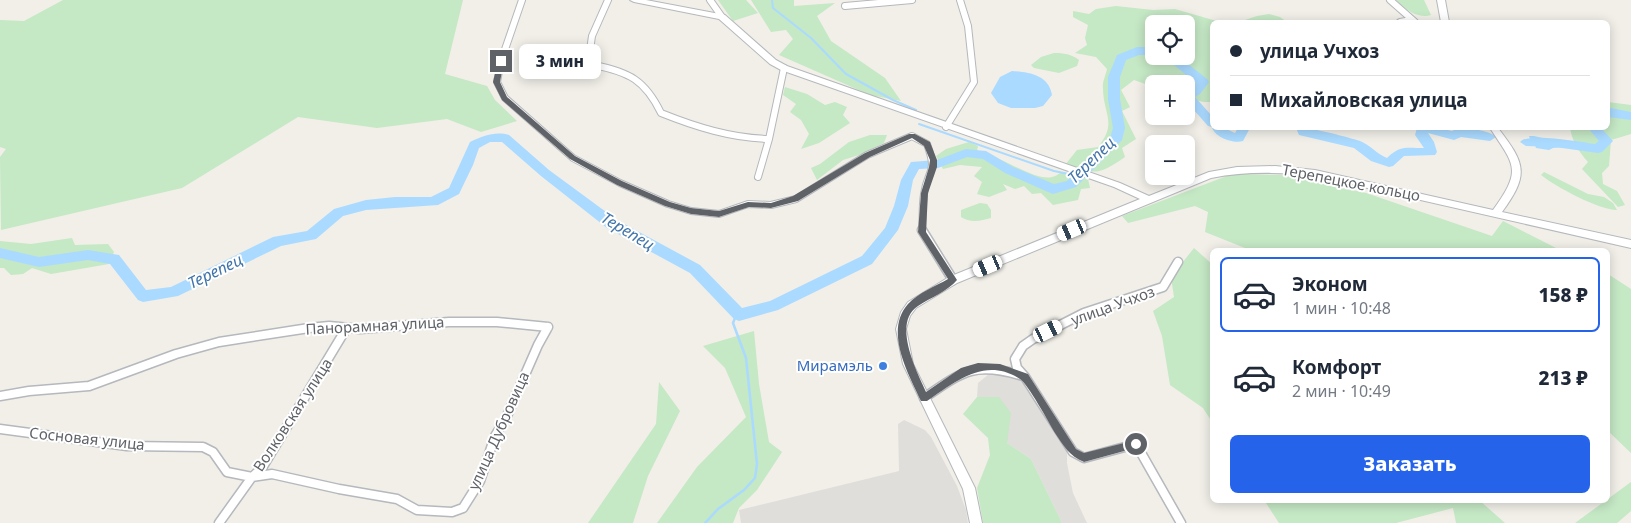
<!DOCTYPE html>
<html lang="ru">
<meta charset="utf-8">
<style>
:root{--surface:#fff;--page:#f2f2f3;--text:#1f2937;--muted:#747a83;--line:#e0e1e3;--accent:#2563eb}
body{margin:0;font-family:"Noto Sans",sans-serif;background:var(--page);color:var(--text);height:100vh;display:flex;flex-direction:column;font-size:19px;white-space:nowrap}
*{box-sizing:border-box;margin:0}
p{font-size:16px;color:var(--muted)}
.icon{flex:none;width:28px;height:28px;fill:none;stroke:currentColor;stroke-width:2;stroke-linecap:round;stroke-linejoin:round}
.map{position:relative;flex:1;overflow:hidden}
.drawer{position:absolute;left:1210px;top:248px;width:400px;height:255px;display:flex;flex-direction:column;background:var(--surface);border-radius:8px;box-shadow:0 2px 12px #0003}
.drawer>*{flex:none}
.banner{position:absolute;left:1210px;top:20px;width:400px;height:110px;border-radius:8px;box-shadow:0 2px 12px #0003;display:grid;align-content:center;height:110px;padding:0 20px;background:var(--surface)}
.buttons{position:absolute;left:1145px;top:15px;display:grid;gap:10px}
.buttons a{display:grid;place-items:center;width:50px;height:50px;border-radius:8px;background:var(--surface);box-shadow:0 2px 12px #0003;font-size:25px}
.end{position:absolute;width:22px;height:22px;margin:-11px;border:6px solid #5f6368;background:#fff;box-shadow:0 0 0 2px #fff}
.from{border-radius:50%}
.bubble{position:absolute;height:35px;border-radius:8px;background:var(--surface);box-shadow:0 2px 12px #0003;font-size:16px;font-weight:800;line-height:35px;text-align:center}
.car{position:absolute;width:15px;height:30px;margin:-15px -8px;border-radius:6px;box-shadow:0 0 4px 1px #0007;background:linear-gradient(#fff 24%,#345 0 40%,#fff 0 76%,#345 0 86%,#fff 0)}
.banner b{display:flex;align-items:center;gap:18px;height:48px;font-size:19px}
.banner b+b{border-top:1px solid var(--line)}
.banner i{width:12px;height:12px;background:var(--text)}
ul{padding:9px 0 0;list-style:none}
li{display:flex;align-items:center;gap:15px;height:75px;margin:0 10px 8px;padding:0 10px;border:2px solid transparent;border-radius:8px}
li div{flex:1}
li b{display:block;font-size:19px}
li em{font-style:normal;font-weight:800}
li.selected{border-color:var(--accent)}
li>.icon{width:45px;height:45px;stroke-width:1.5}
.cta{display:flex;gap:10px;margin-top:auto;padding:10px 20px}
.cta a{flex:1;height:58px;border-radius:8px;background:var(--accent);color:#fff;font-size:20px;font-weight:800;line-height:58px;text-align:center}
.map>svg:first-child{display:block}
</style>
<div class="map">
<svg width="1631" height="523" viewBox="0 0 1631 523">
<rect width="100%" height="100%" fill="#f1efe8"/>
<path fill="#e0deda" d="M994 370 1022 380 1067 447V463L1073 493 1087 523H1062L1031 459 1007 443 977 397 978 383Z
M904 420 925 430 931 437 957 486 966 510 968 523H741L739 510 899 471 898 424Z"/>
<path fill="#c5e8c5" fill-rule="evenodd" d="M63 0H463L445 74 487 86 495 100 517 121 481 132 447 119 377 128 298 117 182 188 1 230 0 157 6 149 0 147V20L24 21Z
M718 0H746L758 13 733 21Z
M751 0H794V6L835 3 817 16 831 41 885 78 901 101 870 95 779 55 793 39 786 30 771 32Z
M1396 0H1424L1431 15C1417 19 1405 9 1396 0Z
M1116 6 1153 10 1175 9 1220 22H1212V102H1204L1186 98V84H1183V81L1154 84V86H1151L1134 80 1121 90 1130 107 1122 111 1136 139 1122 148 1125 157C1097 176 1097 174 1065 165L1077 150 1098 147C1118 123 1103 114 1103 88 1102 82 1106 75 1107 69L1096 57 1075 53 1087 45 1085 38 1088 25 1073 17V11L1089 14 1096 9ZM1154 24H1186V56H1154Z
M1269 14 1280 17 1287 22H1239L1257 16Z
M1054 53C1063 53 1072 54 1079 60L1077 66 1059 73 1034 68 1031 65 1041 57Z
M785 87 807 94 825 105 835 102 847 107 843 115 850 123 819 143 801 149 809 134 801 120 790 112 796 104 783 95Z
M1608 102 1631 105V134L1611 140 1609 166 1602 173 1603 184 1617 191 1625 205 1618 207 1582 169 1588 162C1579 152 1572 141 1570 128H1608Z
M870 135H887L884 143 859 155 843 160 817 180 811 168 820 164 849 142Z
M969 142 978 146 977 151C997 154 1036 182 1052 177 1055 177 1059 173 1063 172L1088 179 1090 188 1081 189 1078 200 1053 205 1041 193 1032 194 1024 186 1015 189 1003 184 1007 190 989 197 977 194 982 182 974 176 982 167 960 165 943 169 936 156 946 149Z
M1544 172 1588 194 1604 197 1613 203 1617 210C1599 210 1556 187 1541 175Z
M1232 174 1282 175 1366 193 1492 236 1503 221 1560 250H1250L1205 232 1208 212 1195 206 1128 223 1122 216Z
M980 203 987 204 991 210V218C981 221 970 223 961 217V210Z
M72 238 75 245 108 244 114 252 109 264 51 274 32 268 23 274 11 275 4 268H0V241L31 244Z
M1194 248 1212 264V422L1203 408 1170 385 1162 336 1153 311 1174 297 1171 277Z
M1608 274 1631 289V453L1608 431Z
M754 331 759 384 769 442 782 452 757 490 739 508 733 523H657L697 467 746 417 725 368 703 346Z
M659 382 680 411 648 476 633 523H588L656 424Z
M977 397H999L1011 413 1007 443 1031 459 1062 523H983L977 488 990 455 988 438 963 414Z
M1631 482V511L1617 523H1575Z
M1264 500H1479L1505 523H1456L1453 508 1396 523H1279Z"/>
<path fill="#aadaff" d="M1012 71C1029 72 1049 75 1052 95L1043 106 1035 108H1011L998 103 991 93 1000 77Z
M1529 136H1534L1577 146 1553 148 1549 150 1536 148 1535 145 1526 142 1531 141Z"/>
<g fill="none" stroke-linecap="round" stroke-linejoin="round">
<path stroke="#aadaff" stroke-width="2" d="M772 0 773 8 811 38 846 74 893 100 916 110
M919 124 1054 171 1078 176"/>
<path stroke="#aadaff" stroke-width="2.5" d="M705 523 718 509 744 490 755 478 757 464 746 358 733 323 737 313"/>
<path fill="#aadaff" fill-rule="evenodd" d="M1137 47H1154V55H1139L1126 60 1120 77V99L1125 128 1122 140 1076 187 1053 194 1048 192 1005 173 983 159 967 157 938 168 919 169 913 180 908 206 898 230 872 264 778 310 739 321 734 319 690 273 607 228 541 176 502 142H490L479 148 473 165 459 194 438 205 366 210 343 216 316 239 281 246 178 296 143 302 138 300 110 264 88 260 39 267 0 258V248L39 257 88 250 119 255 146 290 171 287 273 237 307 231 334 209 366 200 395 197H431L449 188 470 142C483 136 495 131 509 135L549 170 617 220 700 265 742 308 770 301 862 256 885 228 894 206 901 180 911 162 937 160 966 149 986 151 1013 167 1054 184 1067 181 1092 154 1110 138 1113 128 1108 99V77L1117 55Z
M1163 56H1178L1207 79 1209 82 1200 94 1195 97 1212 116V128H1224L1235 133 1238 128H1250L1243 141C1233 144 1214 137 1212 127L1208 126 1186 101V92L1196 83Z
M1611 108 1631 112V120L1608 117V109Z
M1296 128C1307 126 1347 137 1360 141 1370 145 1377 154 1387 158 1400 145 1406 148 1424 148L1415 135 1417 128H1439L1452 131C1459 126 1491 130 1496 137L1490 141 1461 137 1454 140 1428 133 1434 142 1437 152 1435 155 1404 156 1393 166 1389 167 1371 161 1354 148 1299 135Z
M1588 128H1601L1613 141 1602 152 1598 153 1555 147 1526 146 1520 142C1528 132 1582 142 1595 144L1599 141Z"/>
<g stroke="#b5b8bc" stroke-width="8">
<path id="minor-far1" d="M522 0 501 61 497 82 505 98 573 158 620 183 668 204 691 211 719 214 748 204 771 205 796 199 867 155 912 136 927 144C938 174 928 168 924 194 922 206 923 219 922 231
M608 0 592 36 589 57 594 65C629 72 645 80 661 113 696 127 731 138 769 139
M710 0 722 17
M1390 0 1415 22
M845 6 912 0
M1400 22 1412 20
M946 127 974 82 968 26 960 0
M758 177 769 139 784 68"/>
</g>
<g stroke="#b5b8bc" stroke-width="11">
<path id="minor" d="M922 230 953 280
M1178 262 1163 287 1084 313 1033 339 1023 346 1015 359 1017 368 1025 377 1073 452 1084 458 1136 444 1181 523
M0 396 29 391 89 386 176 354 219 342 309 328 329 326 360 329 449 322H497L548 327
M924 398C963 371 975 361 1023 376
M0 429 127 446 203 447 213 452 227 472 252 477 272 474 339 489 397 499 417 510 452 512 463 508 480 481 495 436 506 418 538 345 548 327
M219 523 252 477 262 468 346 329"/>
</g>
<g stroke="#b5b8bc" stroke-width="2">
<path id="tertiary" d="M630 0H646L725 15 776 60 787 66 1120 183 1149 196 1209 172 1237 167 1275 166 1315 170 1493 210C1523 169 1514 165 1490 128H1498C1525 163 1530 174 1502 212L1631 240V248L1315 176C1280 172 1246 171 1211 178L957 283 916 308 910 316 906 329 913 364 975 488 982 523H970L963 489 903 364 896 329 901 312 908 302 949 277 1140 199 1114 187 781 70 770 64 719 19 634 2Z
M1437 0H1445L1449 22H1441Z"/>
</g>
<use href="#minor-far1" stroke="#fff" stroke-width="6"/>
<use href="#minor" stroke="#fff" stroke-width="8"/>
<use href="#tertiary" fill="#fff" fill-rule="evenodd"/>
</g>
<path fill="#5f6368" d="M501 59 504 61 500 82 507 97 575 156 622 181 670 202 691 208 719 211 748 202 771 203 793 196 865 153 909 134H915L930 142 937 160V167L928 193 926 232 957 280C948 291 930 298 918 306 892 323 916 370 926 392L961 368 978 363 1000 364 1028 374 1076 449 1084 453 1136 440 1141 444 1139 447 1084 462C1069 456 1064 446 1055 433 1049 423 1028 384 1020 379 985 356 955 382 927 401H921C908 373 884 331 908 304 918 293 936 286 948 279L918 232 921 193 929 167 930 160 924 146 912 138 870 157 798 201 771 208 749 207 719 217 691 214 665 206 617 185 570 159 502 100 493 82 498 61Z"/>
<circle fill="#3f7fe0" stroke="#fff" stroke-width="2" cx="883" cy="366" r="5"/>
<g text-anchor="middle" stroke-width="4" stroke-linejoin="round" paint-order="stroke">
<g font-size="15" fill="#5f6368" stroke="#fff">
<text transform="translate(1351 183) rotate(11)" y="5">Терепецкое кольцо</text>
<text transform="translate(1113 306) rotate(-20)" y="5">улица Учхоз</text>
<text transform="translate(375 326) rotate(-3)" y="5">Панорамная улица</text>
<text transform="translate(293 415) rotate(-57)" y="5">Волковская улица</text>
<text transform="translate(499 431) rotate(-66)" y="5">улица Дубровица</text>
<text transform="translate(87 439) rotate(6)" y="5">Сосновая улица</text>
</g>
<g font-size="15" fill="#366cbe" stroke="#fff" text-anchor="end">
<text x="873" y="371">Мирамэль</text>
</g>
<g font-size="16" font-style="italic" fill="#4174aa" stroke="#fff">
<text transform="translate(1091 160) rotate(-44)" y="6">Терепец</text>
<text transform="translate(628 231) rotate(31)" y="6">Терепец</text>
<text transform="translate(215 271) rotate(-26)" y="6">Терепец</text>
</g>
</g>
</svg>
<div class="buttons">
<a><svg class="icon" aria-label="locate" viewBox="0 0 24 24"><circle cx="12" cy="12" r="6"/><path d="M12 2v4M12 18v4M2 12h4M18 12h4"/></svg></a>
<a>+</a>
<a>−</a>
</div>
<i class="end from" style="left:1136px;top:444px"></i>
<i class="end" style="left:501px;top:61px"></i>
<div class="bubble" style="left:519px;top:44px;width:82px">3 мин</div>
<i class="car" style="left:1072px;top:230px;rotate:247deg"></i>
<i class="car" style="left:988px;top:266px;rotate:247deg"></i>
<i class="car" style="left:1048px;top:331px;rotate:64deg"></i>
<div class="banner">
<b><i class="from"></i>улица Учхоз</b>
<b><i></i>Михайловская улица</b>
</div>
<section class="drawer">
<ul>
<li class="selected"><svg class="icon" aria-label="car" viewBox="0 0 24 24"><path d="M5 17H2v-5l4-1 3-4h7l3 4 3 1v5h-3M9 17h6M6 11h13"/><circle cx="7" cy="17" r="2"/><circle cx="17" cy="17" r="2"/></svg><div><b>Эконом</b><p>1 мин · 10:48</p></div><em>158 ₽</em></li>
<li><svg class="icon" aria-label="car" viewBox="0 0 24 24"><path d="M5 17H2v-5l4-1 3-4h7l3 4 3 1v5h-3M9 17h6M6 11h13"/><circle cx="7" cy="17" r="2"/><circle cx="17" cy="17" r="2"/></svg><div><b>Комфорт</b><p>2 мин · 10:49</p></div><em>213 ₽</em></li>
</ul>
<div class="cta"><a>Заказать</a></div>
</section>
</div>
